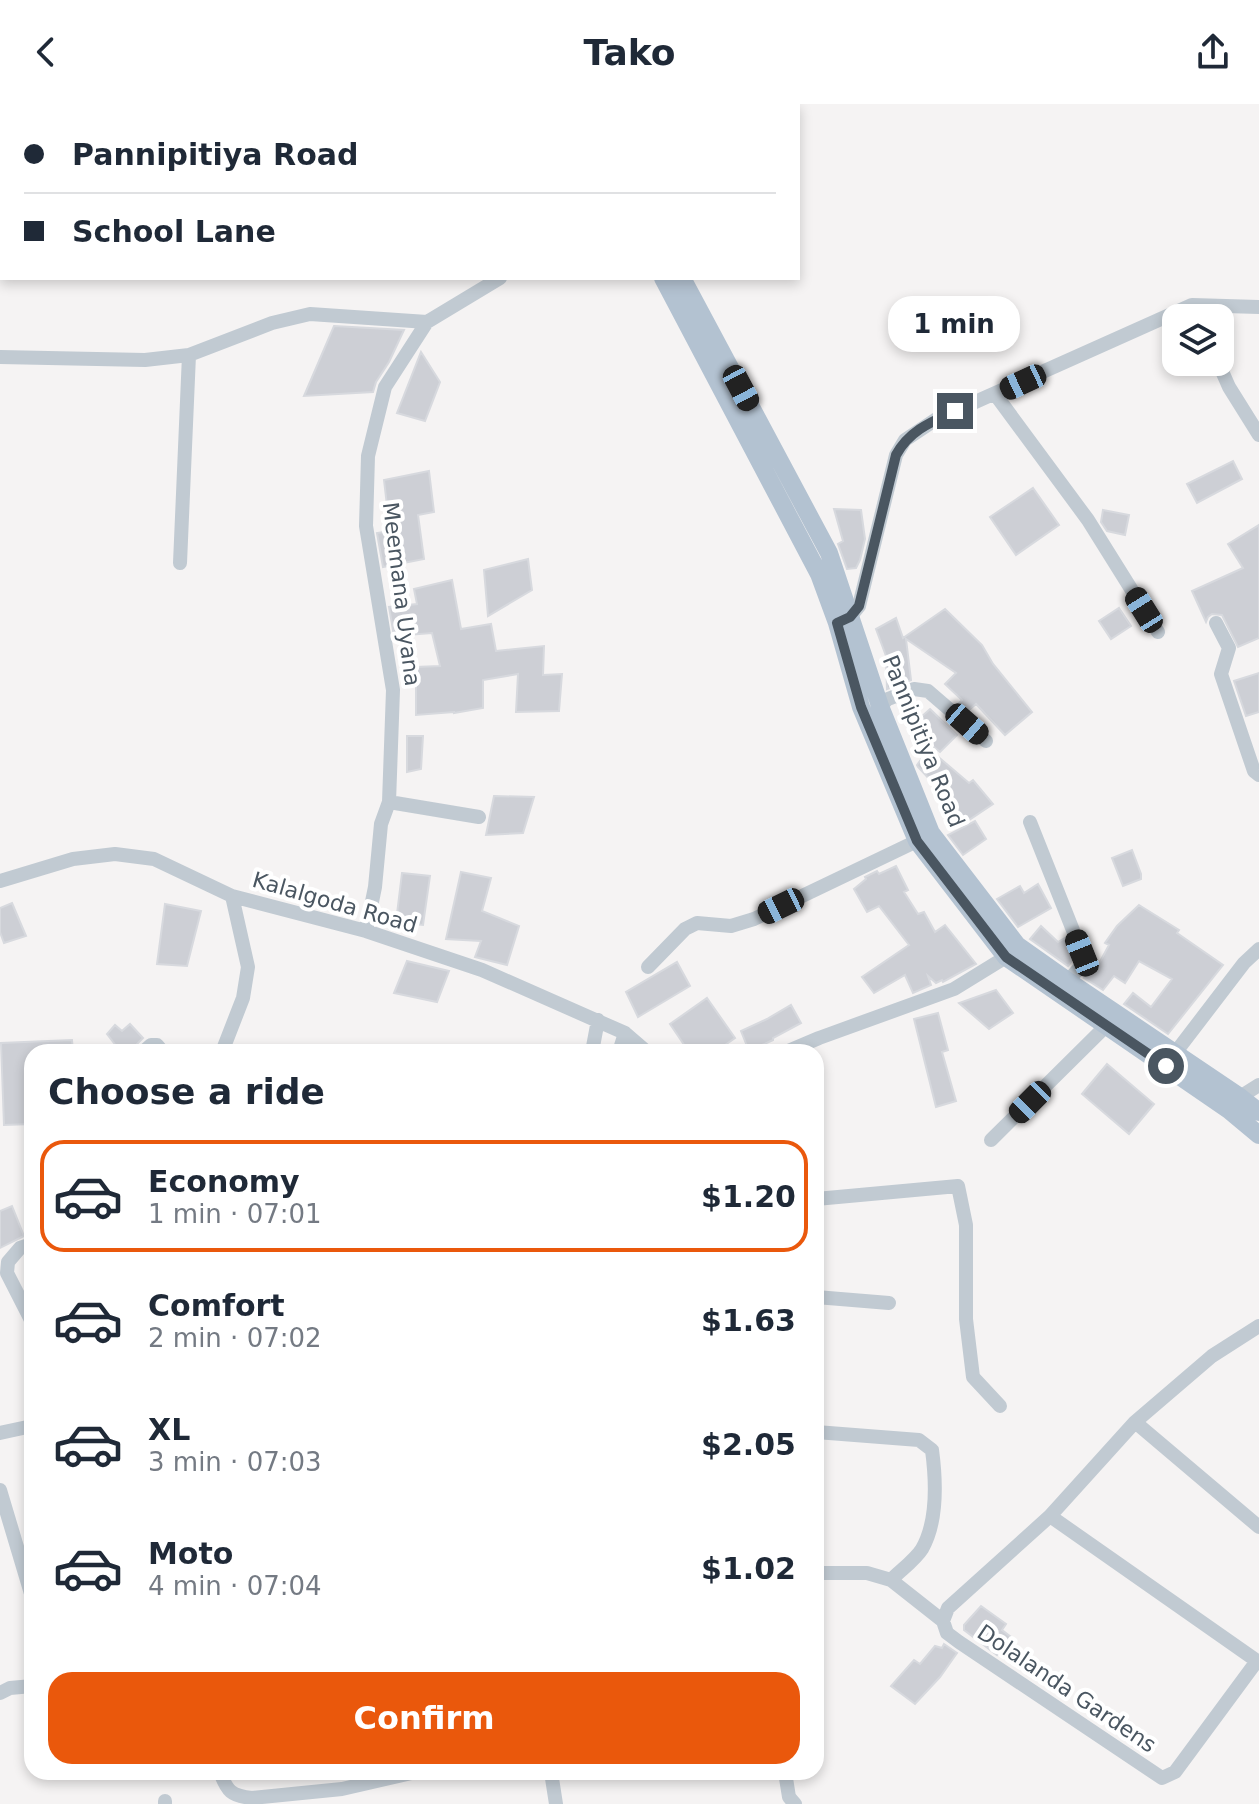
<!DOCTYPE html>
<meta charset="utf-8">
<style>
:root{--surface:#fff;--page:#f6f6f7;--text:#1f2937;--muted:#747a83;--line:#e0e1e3;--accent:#ea580c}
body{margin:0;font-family:"DejaVu Sans",sans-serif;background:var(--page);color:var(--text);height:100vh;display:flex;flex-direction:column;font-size:30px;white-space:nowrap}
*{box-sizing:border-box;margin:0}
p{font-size:26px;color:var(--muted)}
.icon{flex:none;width:44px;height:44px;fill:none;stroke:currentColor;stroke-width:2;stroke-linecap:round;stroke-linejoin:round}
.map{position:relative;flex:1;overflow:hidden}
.sheet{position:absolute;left:24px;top:940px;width:800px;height:736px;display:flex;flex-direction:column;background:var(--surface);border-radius:24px;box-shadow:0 4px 12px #0003}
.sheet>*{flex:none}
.guide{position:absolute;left:0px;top:0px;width:800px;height:176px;box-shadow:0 4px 12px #0003;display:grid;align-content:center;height:176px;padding:0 24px;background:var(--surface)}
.controls{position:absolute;left:1162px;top:200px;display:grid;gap:16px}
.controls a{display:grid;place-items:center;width:72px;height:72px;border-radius:16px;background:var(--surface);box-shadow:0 4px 12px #0003;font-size:40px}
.end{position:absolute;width:36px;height:36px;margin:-18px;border:10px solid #4a5661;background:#fff;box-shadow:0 0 0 4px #fff}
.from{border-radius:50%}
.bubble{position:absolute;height:56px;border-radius:24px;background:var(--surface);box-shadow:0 4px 12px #0003;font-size:26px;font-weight:800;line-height:56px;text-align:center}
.car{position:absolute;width:24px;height:48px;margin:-24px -12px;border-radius:10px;box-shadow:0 0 6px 2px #0007;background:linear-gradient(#222 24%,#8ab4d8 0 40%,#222 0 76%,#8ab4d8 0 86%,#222 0)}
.guide b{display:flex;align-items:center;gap:28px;height:76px;font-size:30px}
.guide b+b{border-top:2px solid var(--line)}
.guide i{width:20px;height:20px;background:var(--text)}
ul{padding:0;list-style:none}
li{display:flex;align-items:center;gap:24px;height:112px;margin:0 16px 12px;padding:0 8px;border:4px solid transparent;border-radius:24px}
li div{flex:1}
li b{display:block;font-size:30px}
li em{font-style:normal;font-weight:800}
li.on{border-color:var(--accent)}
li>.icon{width:72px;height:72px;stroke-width:1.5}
h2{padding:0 24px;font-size:36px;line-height:96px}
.action{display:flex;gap:16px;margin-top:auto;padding:16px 24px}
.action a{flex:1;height:92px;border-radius:24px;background:var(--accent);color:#fff;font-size:32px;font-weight:800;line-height:92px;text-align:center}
header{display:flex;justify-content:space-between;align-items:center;height:104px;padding:0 24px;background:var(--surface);font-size:36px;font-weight:800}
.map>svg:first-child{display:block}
</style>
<header><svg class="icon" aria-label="back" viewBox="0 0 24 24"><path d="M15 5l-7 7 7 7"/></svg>Tako<svg class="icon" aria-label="share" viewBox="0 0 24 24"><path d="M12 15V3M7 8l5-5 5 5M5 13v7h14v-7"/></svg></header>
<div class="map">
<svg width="1259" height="1700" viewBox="0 0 1259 1700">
<rect width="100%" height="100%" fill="#f5f3f3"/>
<path fill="#cdcfd5" stroke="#d7d9de" stroke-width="2" d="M334 222 404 226 389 258 376 278 373 288 304 292Z
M421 248 440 278 425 317 397 309Z
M1233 357 1242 375 1197 399 1187 380Z
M429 367 434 408 418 411 424 455 383 463 377 429 390 427 384 376Z
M1033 384 1059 421 1016 451 990 413Z
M834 405 861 406 865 435 860 456 856 464 847 465 838 440 843 437Z
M1103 406 1129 411 1125 431 1107 427 1101 418Z
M1259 421V534L1238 543 1222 511 1212 510 1208 513 1206 518 1192 487 1243 464 1228 440Z
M528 455 532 486 488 512 484 466Z
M452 476 461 525 491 520 496 547 544 542 543 571 562 570 559 607 516 608 518 570 483 576V604L454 609V608L416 611V563L440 562 432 529 394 532 389 503 417 500 414 485Z
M1119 504 1131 522 1111 535 1099 517Z
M945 505 982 541 993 560 1032 608 1005 631 976 600 968 607 959 599 962 596 945 580 956 569 906 535 911 576 887 585 886 552 876 525 896 514 903 534Z
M1259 569V608L1246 612 1234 577Z
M930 605 957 631 940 648 910 623Z
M407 632H423L421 665 407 668Z
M929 645 969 679 973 676 993 700 966 718 948 691 946 693 918 663 917 661Z
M494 692 534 693 523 729 486 731Z
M975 717 986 735 963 751 948 731Z
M1132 746 1141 770V775L1123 782 1112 754Z
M896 762 908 786 904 788 918 810 924 808 935 828 945 821 976 860 943 878 942 876 936 879 928 872 931 881 913 889 905 871 874 889 862 873 909 841 879 802 867 808 854 785 866 775 865 773 877 767 879 770Z
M461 768 491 774 482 807 519 822 507 861 475 853 481 837 446 835Z
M402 769 430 772 423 821 396 818Z
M1038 780 1051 804 1018 823 997 795 1020 782 1024 789Z
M12 799 26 832 4 839 0 828V804Z
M165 800 201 807 187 862 157 860Z
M1139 801 1179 826 1177 829 1223 861 1168 930 1124 900 1133 889 1151 903 1172 875 1139 857 1125 879 1114 872 1103 886 1084 874 1092 862 1096 865 1109 841 1105 839 1117 822Z
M1041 822 1058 838 1065 834 1072 851 1071 858 1068 862 1030 835Z
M407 857 449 867 437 898 394 889Z
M677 858 690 882 638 913 626 888Z
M996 886 1013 909 989 925 959 899Z
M707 894 735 934 715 948H689L670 920Z
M791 901 801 919 773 934V936L749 947 741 927 767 915Z
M938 909 948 946 942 948 956 997 936 1003 914 915Z
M130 920 143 934 136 941 133 948H121L107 930 115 921 122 927Z
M72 936 73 948H32V1020L4 1021 1 939Z
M1107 960 1154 1000 1129 1030 1082 990Z
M12 1102 24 1132 0 1144V1107Z
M981 1502 1006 1520 1002 1526 1011 1533 997 1551 964 1526V1521Z
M944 1540 957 1549 940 1573 915 1600 891 1582 914 1556 920 1560 935 1542 942 1544Z"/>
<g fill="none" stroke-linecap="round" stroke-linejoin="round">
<path stroke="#c1cad2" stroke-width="14" d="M0 253 145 256 189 251 272 219 310 210 427 218 500 174
M1218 258 1229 283 1259 331
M995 290 1088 416 1158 528
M180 459 189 251
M845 515 850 513 859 502 896 351 905 336 935 316 1192 201 1259 203
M1216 519 1229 544 1221 570 1254 667 1259 671
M880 602 888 595 914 585 928 587 986 637
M389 698 479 713
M1030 718 1082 849 1081 862 1068 877
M0 777 73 755 115 750 154 755 232 792 366 827 482 866 625 929 647 948
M366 827 375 783 381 720 389 698 393 586 366 422 368 352 385 283 427 218
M648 863 685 825 697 819 731 822 754 815 917 737
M143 948 151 941H157L163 948
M222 948 243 894 248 863 232 792
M592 948 598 916
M619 948 625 929
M786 948 819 934 954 885 1006 853 1011 847
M1169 957 1244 859 1259 845
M1234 1000 1240 993 1259 981
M991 1036 1107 921
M816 1095 958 1082 966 1121V1215L973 1273 1000 1302
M32 1140 20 1144 8 1158 7 1169 32 1218
M816 1193 889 1199
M1135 1318 1259 1423
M816 1328 919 1336 932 1346C936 1376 938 1417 922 1445 915 1456 901 1466 891 1476
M0 1329 32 1322
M0 1386 32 1493
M1050 1412 1257 1557 1175 1668 1162 1674 959 1538 947 1529 943 1517 948 1504 1050 1412 1135 1318 1212 1252 1259 1222
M816 1469H867L891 1476 943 1517
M0 1589 10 1584 32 1582
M220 1668C227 1687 231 1692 252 1694L342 1685 416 1668
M551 1668 556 1700
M785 1668 789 1693 795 1700
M165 1697V1700"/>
<path stroke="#b3c2d1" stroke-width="18" d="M572 0 573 2
M589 0 590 2
M663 174 819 470 837 519 861 603 917 737 1006 853 1229 1006 1259 1031
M682 174 829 449 880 602 931 729 1017 841 1068 877 1240 993 1259 1008"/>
</g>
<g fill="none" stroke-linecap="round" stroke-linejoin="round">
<path stroke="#4a5661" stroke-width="10" d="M955 307C931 318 909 327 896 351L859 502 850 513 837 519 861 603 917 737 1006 853 1166 962"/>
</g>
<g text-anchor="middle" stroke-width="8" stroke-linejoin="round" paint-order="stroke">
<g font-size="22" fill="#4a5661" stroke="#fff">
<text transform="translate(402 490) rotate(83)" y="8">Meemana Uyana</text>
<text transform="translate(924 637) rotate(68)" y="8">Pannipitiya Road</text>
<text transform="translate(335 798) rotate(16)" y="8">Kalalgoda Road</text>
<text transform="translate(1067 1584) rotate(34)" y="8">Dolalanda Gardens</text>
</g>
</g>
</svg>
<div class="controls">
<a><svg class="icon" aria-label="layers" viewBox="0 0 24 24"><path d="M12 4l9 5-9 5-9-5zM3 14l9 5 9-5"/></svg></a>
</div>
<i class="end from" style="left:1166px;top:962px"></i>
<i class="end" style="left:955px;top:307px"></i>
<div class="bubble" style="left:888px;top:192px;width:132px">1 min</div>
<i class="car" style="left:1023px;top:278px;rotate:245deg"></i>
<i class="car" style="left:741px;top:284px;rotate:152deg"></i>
<i class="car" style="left:1144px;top:506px;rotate:328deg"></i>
<i class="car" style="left:967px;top:620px;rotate:131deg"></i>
<i class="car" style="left:781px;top:802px;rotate:244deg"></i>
<i class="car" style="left:1082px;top:849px;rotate:338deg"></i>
<i class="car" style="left:1030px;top:998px;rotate:225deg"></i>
<div class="guide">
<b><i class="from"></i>Pannipitiya Road</b>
<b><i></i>School Lane</b>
</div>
<section class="sheet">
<h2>Choose a ride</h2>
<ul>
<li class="on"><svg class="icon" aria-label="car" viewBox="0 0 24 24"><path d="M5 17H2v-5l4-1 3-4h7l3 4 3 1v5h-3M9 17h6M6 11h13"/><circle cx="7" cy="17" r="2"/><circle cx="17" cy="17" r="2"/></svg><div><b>Economy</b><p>1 min · 07:01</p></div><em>$1.20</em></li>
<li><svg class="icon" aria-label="car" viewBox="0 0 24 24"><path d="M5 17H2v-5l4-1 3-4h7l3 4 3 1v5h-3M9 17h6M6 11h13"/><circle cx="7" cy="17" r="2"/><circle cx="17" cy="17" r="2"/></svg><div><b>Comfort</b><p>2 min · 07:02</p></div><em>$1.63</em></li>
<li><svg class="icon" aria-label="car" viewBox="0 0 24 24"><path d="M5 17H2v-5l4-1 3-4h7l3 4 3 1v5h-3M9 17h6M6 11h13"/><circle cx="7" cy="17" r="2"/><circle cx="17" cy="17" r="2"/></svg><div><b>XL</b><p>3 min · 07:03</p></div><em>$2.05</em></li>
<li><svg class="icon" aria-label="car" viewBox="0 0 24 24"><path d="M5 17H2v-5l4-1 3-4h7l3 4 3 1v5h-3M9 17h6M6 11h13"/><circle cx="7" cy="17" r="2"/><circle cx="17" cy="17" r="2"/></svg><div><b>Moto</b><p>4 min · 07:04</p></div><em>$1.02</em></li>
</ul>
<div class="action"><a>Confirm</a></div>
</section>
</div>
